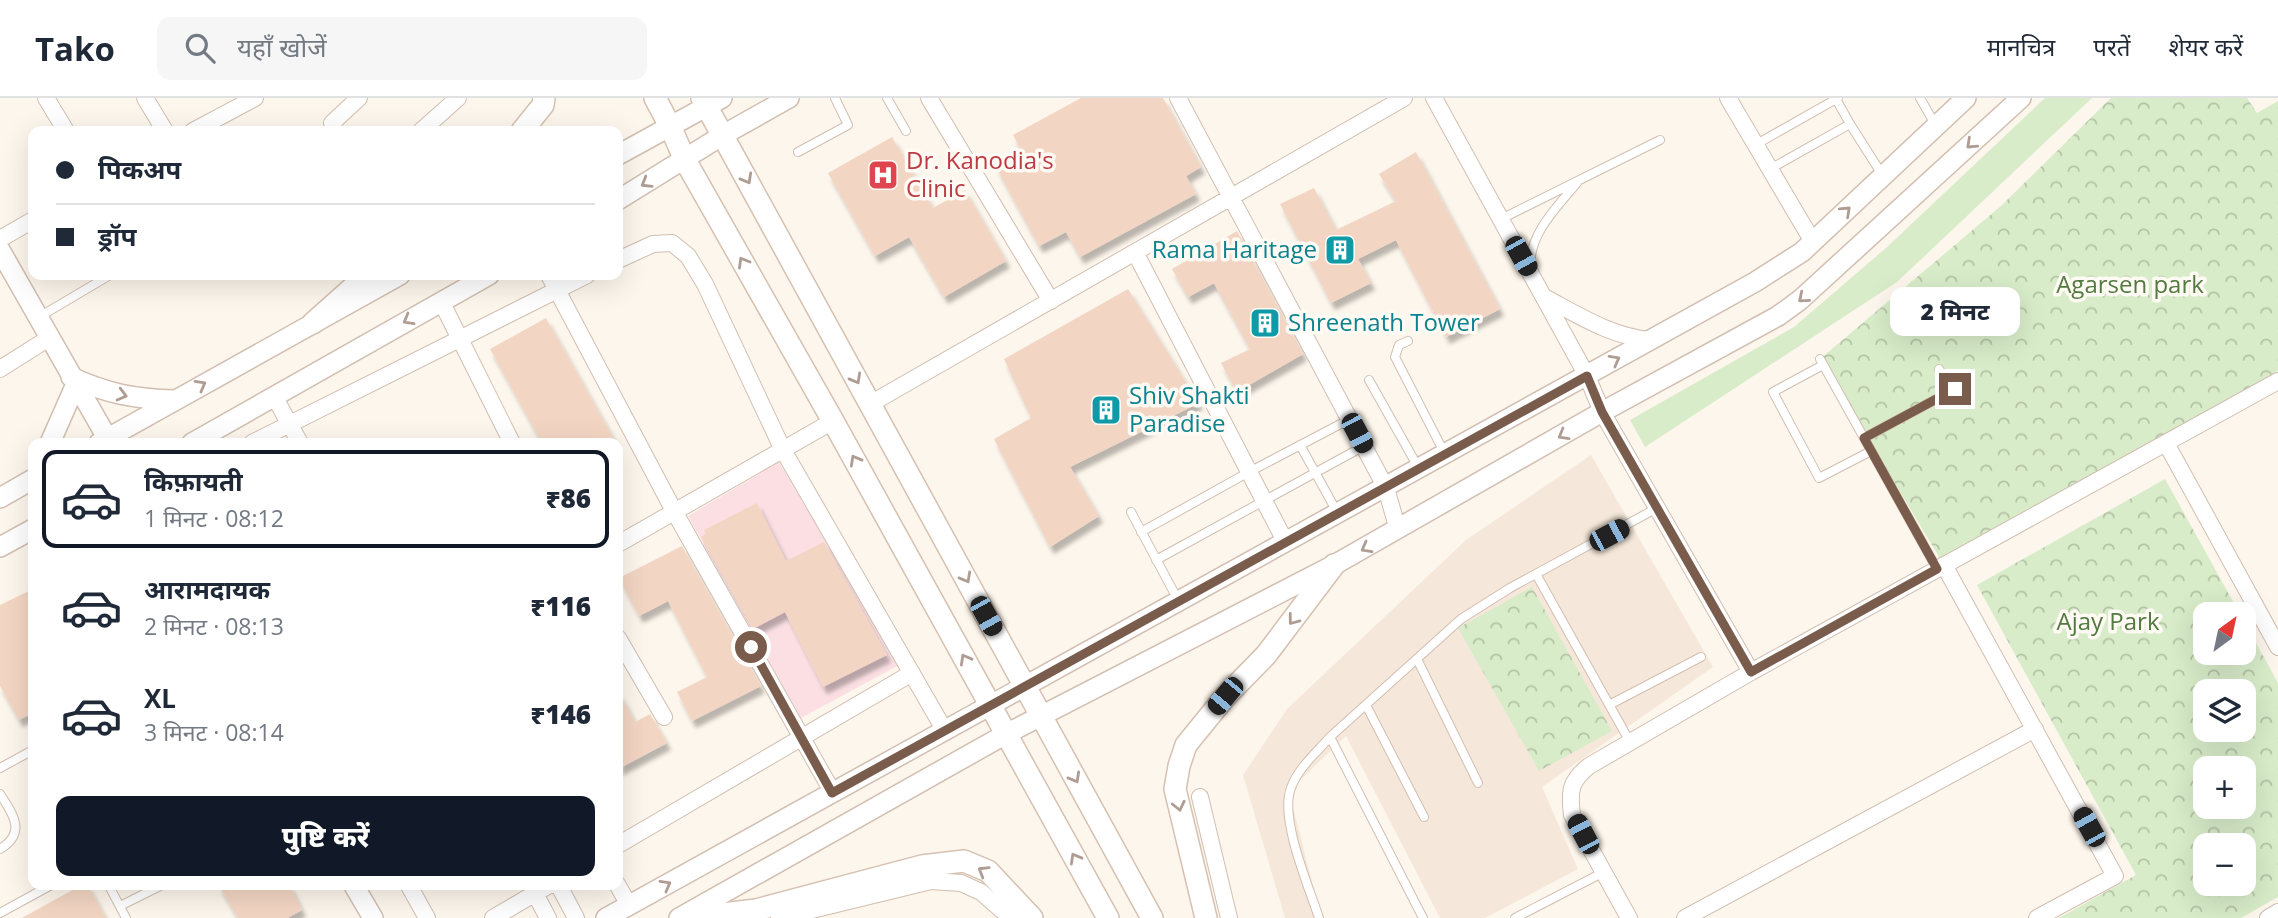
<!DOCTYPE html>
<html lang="hi">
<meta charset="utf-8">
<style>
:root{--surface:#fff;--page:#f6f6f7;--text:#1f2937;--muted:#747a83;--line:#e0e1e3;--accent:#111827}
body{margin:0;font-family:"Open Sans","Noto Sans Devanagari",sans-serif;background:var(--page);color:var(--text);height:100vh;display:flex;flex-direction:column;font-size:26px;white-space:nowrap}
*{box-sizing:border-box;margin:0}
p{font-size:23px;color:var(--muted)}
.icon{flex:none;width:38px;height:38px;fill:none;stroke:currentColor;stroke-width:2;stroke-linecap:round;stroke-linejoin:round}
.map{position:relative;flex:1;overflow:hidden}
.sheet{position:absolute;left:28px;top:340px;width:595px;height:452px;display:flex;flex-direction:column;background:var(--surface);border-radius:14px;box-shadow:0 7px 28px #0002}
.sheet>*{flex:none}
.banner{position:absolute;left:28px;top:28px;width:595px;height:154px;border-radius:14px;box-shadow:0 7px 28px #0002;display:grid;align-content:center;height:154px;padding:0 28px;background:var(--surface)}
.needle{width:46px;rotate:33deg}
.tools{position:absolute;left:2193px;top:504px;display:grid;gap:14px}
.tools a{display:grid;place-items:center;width:63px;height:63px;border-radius:14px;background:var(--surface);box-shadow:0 7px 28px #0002;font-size:35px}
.end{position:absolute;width:32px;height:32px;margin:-16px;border:9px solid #7a5c4d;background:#fff;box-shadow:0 0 0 4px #fff}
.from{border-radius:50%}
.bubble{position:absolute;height:49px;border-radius:14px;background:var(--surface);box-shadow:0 7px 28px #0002;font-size:23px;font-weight:800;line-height:49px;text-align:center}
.car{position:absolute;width:21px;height:42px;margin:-21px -10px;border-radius:9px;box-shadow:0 0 5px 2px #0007;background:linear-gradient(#222 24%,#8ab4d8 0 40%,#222 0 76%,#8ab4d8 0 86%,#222 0)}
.banner b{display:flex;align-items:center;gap:24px;height:66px;font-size:26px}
.banner b+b{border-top:2px solid var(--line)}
.banner i{width:18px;height:18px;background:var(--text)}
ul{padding:12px 0 0;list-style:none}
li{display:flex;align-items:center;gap:21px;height:98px;margin:0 14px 10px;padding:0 14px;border:4px solid transparent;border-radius:14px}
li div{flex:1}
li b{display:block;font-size:26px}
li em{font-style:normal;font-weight:800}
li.current{border-color:var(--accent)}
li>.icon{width:63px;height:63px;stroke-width:1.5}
.primary-button{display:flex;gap:14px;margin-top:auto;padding:14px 28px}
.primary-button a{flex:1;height:80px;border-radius:14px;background:var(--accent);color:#fff;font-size:28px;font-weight:800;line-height:80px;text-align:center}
header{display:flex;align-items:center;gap:42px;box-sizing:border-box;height:98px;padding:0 35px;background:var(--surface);border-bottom:2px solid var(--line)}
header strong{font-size:33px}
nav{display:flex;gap:38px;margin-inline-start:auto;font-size:24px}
.search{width:490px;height:63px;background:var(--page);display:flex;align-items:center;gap:18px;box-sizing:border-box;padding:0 24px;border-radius:14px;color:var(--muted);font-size:26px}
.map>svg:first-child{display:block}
</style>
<header>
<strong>Tako</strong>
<div class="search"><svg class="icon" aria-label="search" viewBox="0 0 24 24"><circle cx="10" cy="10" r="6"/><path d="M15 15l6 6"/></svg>यहाँ खोजें</div>
<nav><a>मानचित्र</a><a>परतें</a><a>शेयर करें</a></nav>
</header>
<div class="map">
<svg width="2278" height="820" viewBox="0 0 2278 820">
<defs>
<pattern id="forest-crowns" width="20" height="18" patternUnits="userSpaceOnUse" patternTransform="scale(1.75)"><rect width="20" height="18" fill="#d8ecc9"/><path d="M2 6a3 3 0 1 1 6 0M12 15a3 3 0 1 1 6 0" fill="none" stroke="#b4c2a5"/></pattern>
<filter id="shadow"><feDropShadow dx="4" dy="7" stdDeviation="2" flood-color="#0004"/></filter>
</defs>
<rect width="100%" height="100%" fill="#fdf6ec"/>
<path fill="#f5e8da" d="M1591 357 1713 569 1542 689 1578 771 1485 820H1440L1346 638 1289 693 1321 820H1285L1243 677 1287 611 1466 442Z"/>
<path fill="#fbdfe3" d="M779 364 899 567 801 620 688 418Z"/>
<path fill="#d8ecc9" d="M2045 0H2092L1897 184 1645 349 1630 322 1794 229 1886 150Z"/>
<path fill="url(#forest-crowns)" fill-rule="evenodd" d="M2111 0H2247L2257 15 2278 3V273L1944 467 1820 261 2001 108Z
M2165 381 2240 516H2205V555H2244V523L2278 585V799L2241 820H2059L2136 777 1977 487ZM2205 593H2244V632H2205ZM2205 670H2244V709H2205ZM2205 747H2244V786H2205Z
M1532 489 1612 633 1539 673 1458 530Z"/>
<path fill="#f3d5c3" filter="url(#shadow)" d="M1081 0H1163L1201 69 1186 78 1196 96 1080 159 1066 134 1039 148 996 69 1023 55 1013 37Z
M892 39 933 110 965 92 1006 163 944 199 909 139 875 158 828 75Z
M1416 54 1500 211 1446 239 1396 142 1358 161 1371 185 1331 205 1280 106 1314 90 1336 132 1396 103 1379 76Z
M1237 133 1303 256 1237 294 1221 265 1250 251 1214 185 1188 199 1172 171Z
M1128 191 1199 305 1070 369 1099 418 1050 449 994 341 1031 320 1004 261Z
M546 220 592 302 616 345H542L490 251Z
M757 405 786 463 824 444 887 557 823 589 785 514 753 531 701 439 706 436 704 432Z
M682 448 761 588 692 623 677 594 707 579 668 503 639 518 619 480Z
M33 491V615L19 622 0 588V507Z
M618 593 635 624 650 616 667 645 618 671Z
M83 786H87L106 820H22Z
M218 786H289L302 812 287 820H238Z"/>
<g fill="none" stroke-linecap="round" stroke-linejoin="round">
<g stroke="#d1beb0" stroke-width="10">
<path id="service" d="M887 0 906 33
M1920 0 1936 28
M1836 1 1850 26
M1755 47 1838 0
M798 54 848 27 835 0
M1770 71 1850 26 1883 78
M1501 121 1660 42
M1530 170C1529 136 1556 110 1577 85
M39 219 110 177
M1408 243 1399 247 1395 259 1444 354
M1820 261 1937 471
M1823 267 1773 294 1819 380 1871 353
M1939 271 1952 293
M1369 282 1418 369
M1864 340 1955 291
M1300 347 1337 414
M1131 414 1178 502
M1141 434 1249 374 1350 321
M1156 462 1364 348
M1536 476 1630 644
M1417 561 1478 685
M1366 607 1424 719
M1609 607 1701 559
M0 670 33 652
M0 696C13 716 27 735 0 751
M108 786 126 820
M120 808 164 786
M0 815 53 786
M1319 820C1309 789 1279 720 1291 690 1298 670 1316 655 1330 639
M1423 820 1330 639 1461 521 1510 490 1657 410
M1515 820 1604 774"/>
</g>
<g stroke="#d1beb0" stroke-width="18">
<path id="minor" d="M46 0 66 33
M145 0 165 33
M929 0 1051 203
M1178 0 1386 390 1398 432
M1434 0 1587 278 1602 314 1751 574 2278 283
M1728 0 1813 144
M193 33 255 0
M335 33 332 25 359 0
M421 33 458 0
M0 141 33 122
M1135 154 1286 445
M618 162 653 146 672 145 688 158 705 186 783 352 945 633
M549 177 674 413 833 695
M1544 199C1578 217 1612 239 1651 242
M441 203 512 345
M0 271 49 240
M274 298 300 345
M870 306 1404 0
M252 345 587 177
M2166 345 2278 549
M618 446 833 323
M1944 467 2115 778 2037 820
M618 540 664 619
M1200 699 1229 820
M618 747 912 575
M408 786 427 820
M558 786 576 820
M617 786 629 807
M531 788 548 820
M493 820 551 786
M779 820 931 783 961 785 981 794 1011 820
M1629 820 1572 717C1569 693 1570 683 1589 668L1751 574
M1685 820 2035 631
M2268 820 2278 814"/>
</g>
<g stroke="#d1beb0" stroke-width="22">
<path id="tertiary" d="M618 57 722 0
M618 102 723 37 789 0
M0 152 110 345
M71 279C108 296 135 301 175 302
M50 345 76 286
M99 345 400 177
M192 345 489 177
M0 400 33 381
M0 449 33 431
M353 786 373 820
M606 820 1755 184 1802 154 1966 0
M679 820 1006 636 1334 467 1602 314 1778 218 1800 202 2021 0"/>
</g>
<g stroke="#d6c0b0" stroke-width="24">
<path id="secondary" d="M655 0 670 28 685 62 833 323 1108 820
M702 0 1152 820
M522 33 543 7 544 0
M313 225 367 177
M688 820 756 812 922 768 964 763 988 773 1032 820
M1206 820 1175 691 1179 668 1186 647 1225 599 1266 557 1334 467"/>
</g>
<use href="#service" stroke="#fff" stroke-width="8"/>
<use href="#minor" stroke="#fff" stroke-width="16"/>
<use href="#tertiary" stroke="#fff" stroke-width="19"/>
<use href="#secondary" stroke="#fff" stroke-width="21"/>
</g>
<defs><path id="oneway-chevron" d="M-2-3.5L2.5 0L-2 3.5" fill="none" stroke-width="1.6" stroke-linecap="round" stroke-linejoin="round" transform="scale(1.75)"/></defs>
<g stroke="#af9d94">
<use href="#oneway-chevron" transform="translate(1971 46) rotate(137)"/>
<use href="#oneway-chevron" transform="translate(747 81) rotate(61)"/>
<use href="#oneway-chevron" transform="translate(646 85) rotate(149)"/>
<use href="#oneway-chevron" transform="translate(1846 113) rotate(-43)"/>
<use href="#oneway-chevron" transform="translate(743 164) rotate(-120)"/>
<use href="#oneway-chevron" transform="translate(1803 200) rotate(140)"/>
<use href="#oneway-chevron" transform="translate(408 222) rotate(150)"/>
<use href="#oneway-chevron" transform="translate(1615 262) rotate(-29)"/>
<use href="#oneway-chevron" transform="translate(856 281) rotate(61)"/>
<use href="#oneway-chevron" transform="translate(201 287) rotate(-29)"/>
<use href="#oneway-chevron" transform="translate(122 297) rotate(15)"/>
<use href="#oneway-chevron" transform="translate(1563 337) rotate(150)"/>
<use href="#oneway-chevron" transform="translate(855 362) rotate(-119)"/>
<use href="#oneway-chevron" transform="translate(1366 450) rotate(151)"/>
<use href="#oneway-chevron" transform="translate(966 480) rotate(61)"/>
<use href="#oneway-chevron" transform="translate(1293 522) rotate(127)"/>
<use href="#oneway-chevron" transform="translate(965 561) rotate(-119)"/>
<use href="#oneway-chevron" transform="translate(1075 680) rotate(61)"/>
<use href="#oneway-chevron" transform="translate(1179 708) rotate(77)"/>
<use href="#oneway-chevron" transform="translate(1075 760) rotate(-119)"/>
<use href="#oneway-chevron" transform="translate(983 773) rotate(-149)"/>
<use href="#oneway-chevron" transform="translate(666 787) rotate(-29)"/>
</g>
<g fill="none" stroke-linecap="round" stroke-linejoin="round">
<path stroke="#7a5c4d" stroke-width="9" d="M751 549 832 695 1587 278 1602 314 1751 574 1937 471 1864 340 1955 291"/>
</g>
<defs>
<g id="hospital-square" transform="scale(1.575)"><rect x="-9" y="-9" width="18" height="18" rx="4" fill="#e0444e" stroke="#fffaf3"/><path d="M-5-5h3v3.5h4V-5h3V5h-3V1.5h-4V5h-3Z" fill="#fff"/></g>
<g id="building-square" transform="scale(1.575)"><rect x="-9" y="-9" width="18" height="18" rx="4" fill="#0f9aa8" stroke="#fffaf3"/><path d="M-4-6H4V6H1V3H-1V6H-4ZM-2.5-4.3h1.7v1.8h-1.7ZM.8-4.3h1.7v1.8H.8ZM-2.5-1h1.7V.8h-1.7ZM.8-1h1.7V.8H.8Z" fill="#fff"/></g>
</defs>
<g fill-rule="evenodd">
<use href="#hospital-square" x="883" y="77"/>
<use href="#building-square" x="1340" y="152"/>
<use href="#building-square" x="1265" y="225"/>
<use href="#building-square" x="1106" y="312"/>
</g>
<g text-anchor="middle" stroke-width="7" stroke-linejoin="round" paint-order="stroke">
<g font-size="24" fill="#be3a42" stroke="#fffaf3" text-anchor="start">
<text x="906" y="71">Dr. Kanodia's<tspan x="906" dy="28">Clinic</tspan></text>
</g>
<g font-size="24" fill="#0d838f" stroke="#fffaf3" text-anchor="start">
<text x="1317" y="160" text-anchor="end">Rama Haritage</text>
<text x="1288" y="233">Shreenath Tower</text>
<text x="1129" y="306">Shiv Shakti<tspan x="1129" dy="28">Paradise</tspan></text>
</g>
<g font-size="24" fill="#537a41" stroke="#fffaf3">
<text x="2130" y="195">Agarsen park</text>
<text x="2108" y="532">Ajay Park</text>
</g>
</g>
</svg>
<div class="tools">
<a><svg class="needle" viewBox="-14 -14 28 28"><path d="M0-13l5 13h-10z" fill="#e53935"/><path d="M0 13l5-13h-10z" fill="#747a83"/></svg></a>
<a><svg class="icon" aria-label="layers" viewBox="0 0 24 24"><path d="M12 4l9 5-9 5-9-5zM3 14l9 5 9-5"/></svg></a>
<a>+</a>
<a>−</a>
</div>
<i class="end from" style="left:751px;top:549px"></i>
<i class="end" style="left:1955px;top:291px"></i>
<div class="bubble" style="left:1890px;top:189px;width:130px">2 मिनट</div>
<i class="car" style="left:1521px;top:158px;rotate:151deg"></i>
<i class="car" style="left:1357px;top:335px;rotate:152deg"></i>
<i class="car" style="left:1609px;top:437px;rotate:62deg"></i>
<i class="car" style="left:986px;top:518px;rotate:151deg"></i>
<i class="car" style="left:1225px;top:598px;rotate:220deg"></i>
<i class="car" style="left:2089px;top:729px;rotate:331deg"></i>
<i class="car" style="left:1583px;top:736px;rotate:332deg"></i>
<div class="banner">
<b><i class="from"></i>पिकअप</b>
<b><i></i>ड्रॉप</b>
</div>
<section class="sheet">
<ul>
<li class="current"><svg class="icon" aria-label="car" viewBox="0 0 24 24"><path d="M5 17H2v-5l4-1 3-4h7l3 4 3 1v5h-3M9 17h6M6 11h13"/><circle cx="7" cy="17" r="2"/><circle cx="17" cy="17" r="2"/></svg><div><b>किफ़ायती</b><p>1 मिनट · 08:12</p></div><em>₹86</em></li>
<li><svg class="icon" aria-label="car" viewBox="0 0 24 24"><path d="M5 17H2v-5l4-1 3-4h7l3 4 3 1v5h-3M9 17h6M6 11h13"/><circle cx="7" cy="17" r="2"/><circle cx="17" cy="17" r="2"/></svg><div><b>आरामदायक</b><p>2 मिनट · 08:13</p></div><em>₹116</em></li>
<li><svg class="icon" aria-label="car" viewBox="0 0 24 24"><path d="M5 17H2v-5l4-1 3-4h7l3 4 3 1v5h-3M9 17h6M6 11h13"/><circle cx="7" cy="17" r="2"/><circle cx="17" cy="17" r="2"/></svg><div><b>XL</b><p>3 मिनट · 08:14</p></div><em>₹146</em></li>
</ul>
<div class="primary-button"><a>पुष्टि करें</a></div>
</section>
</div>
